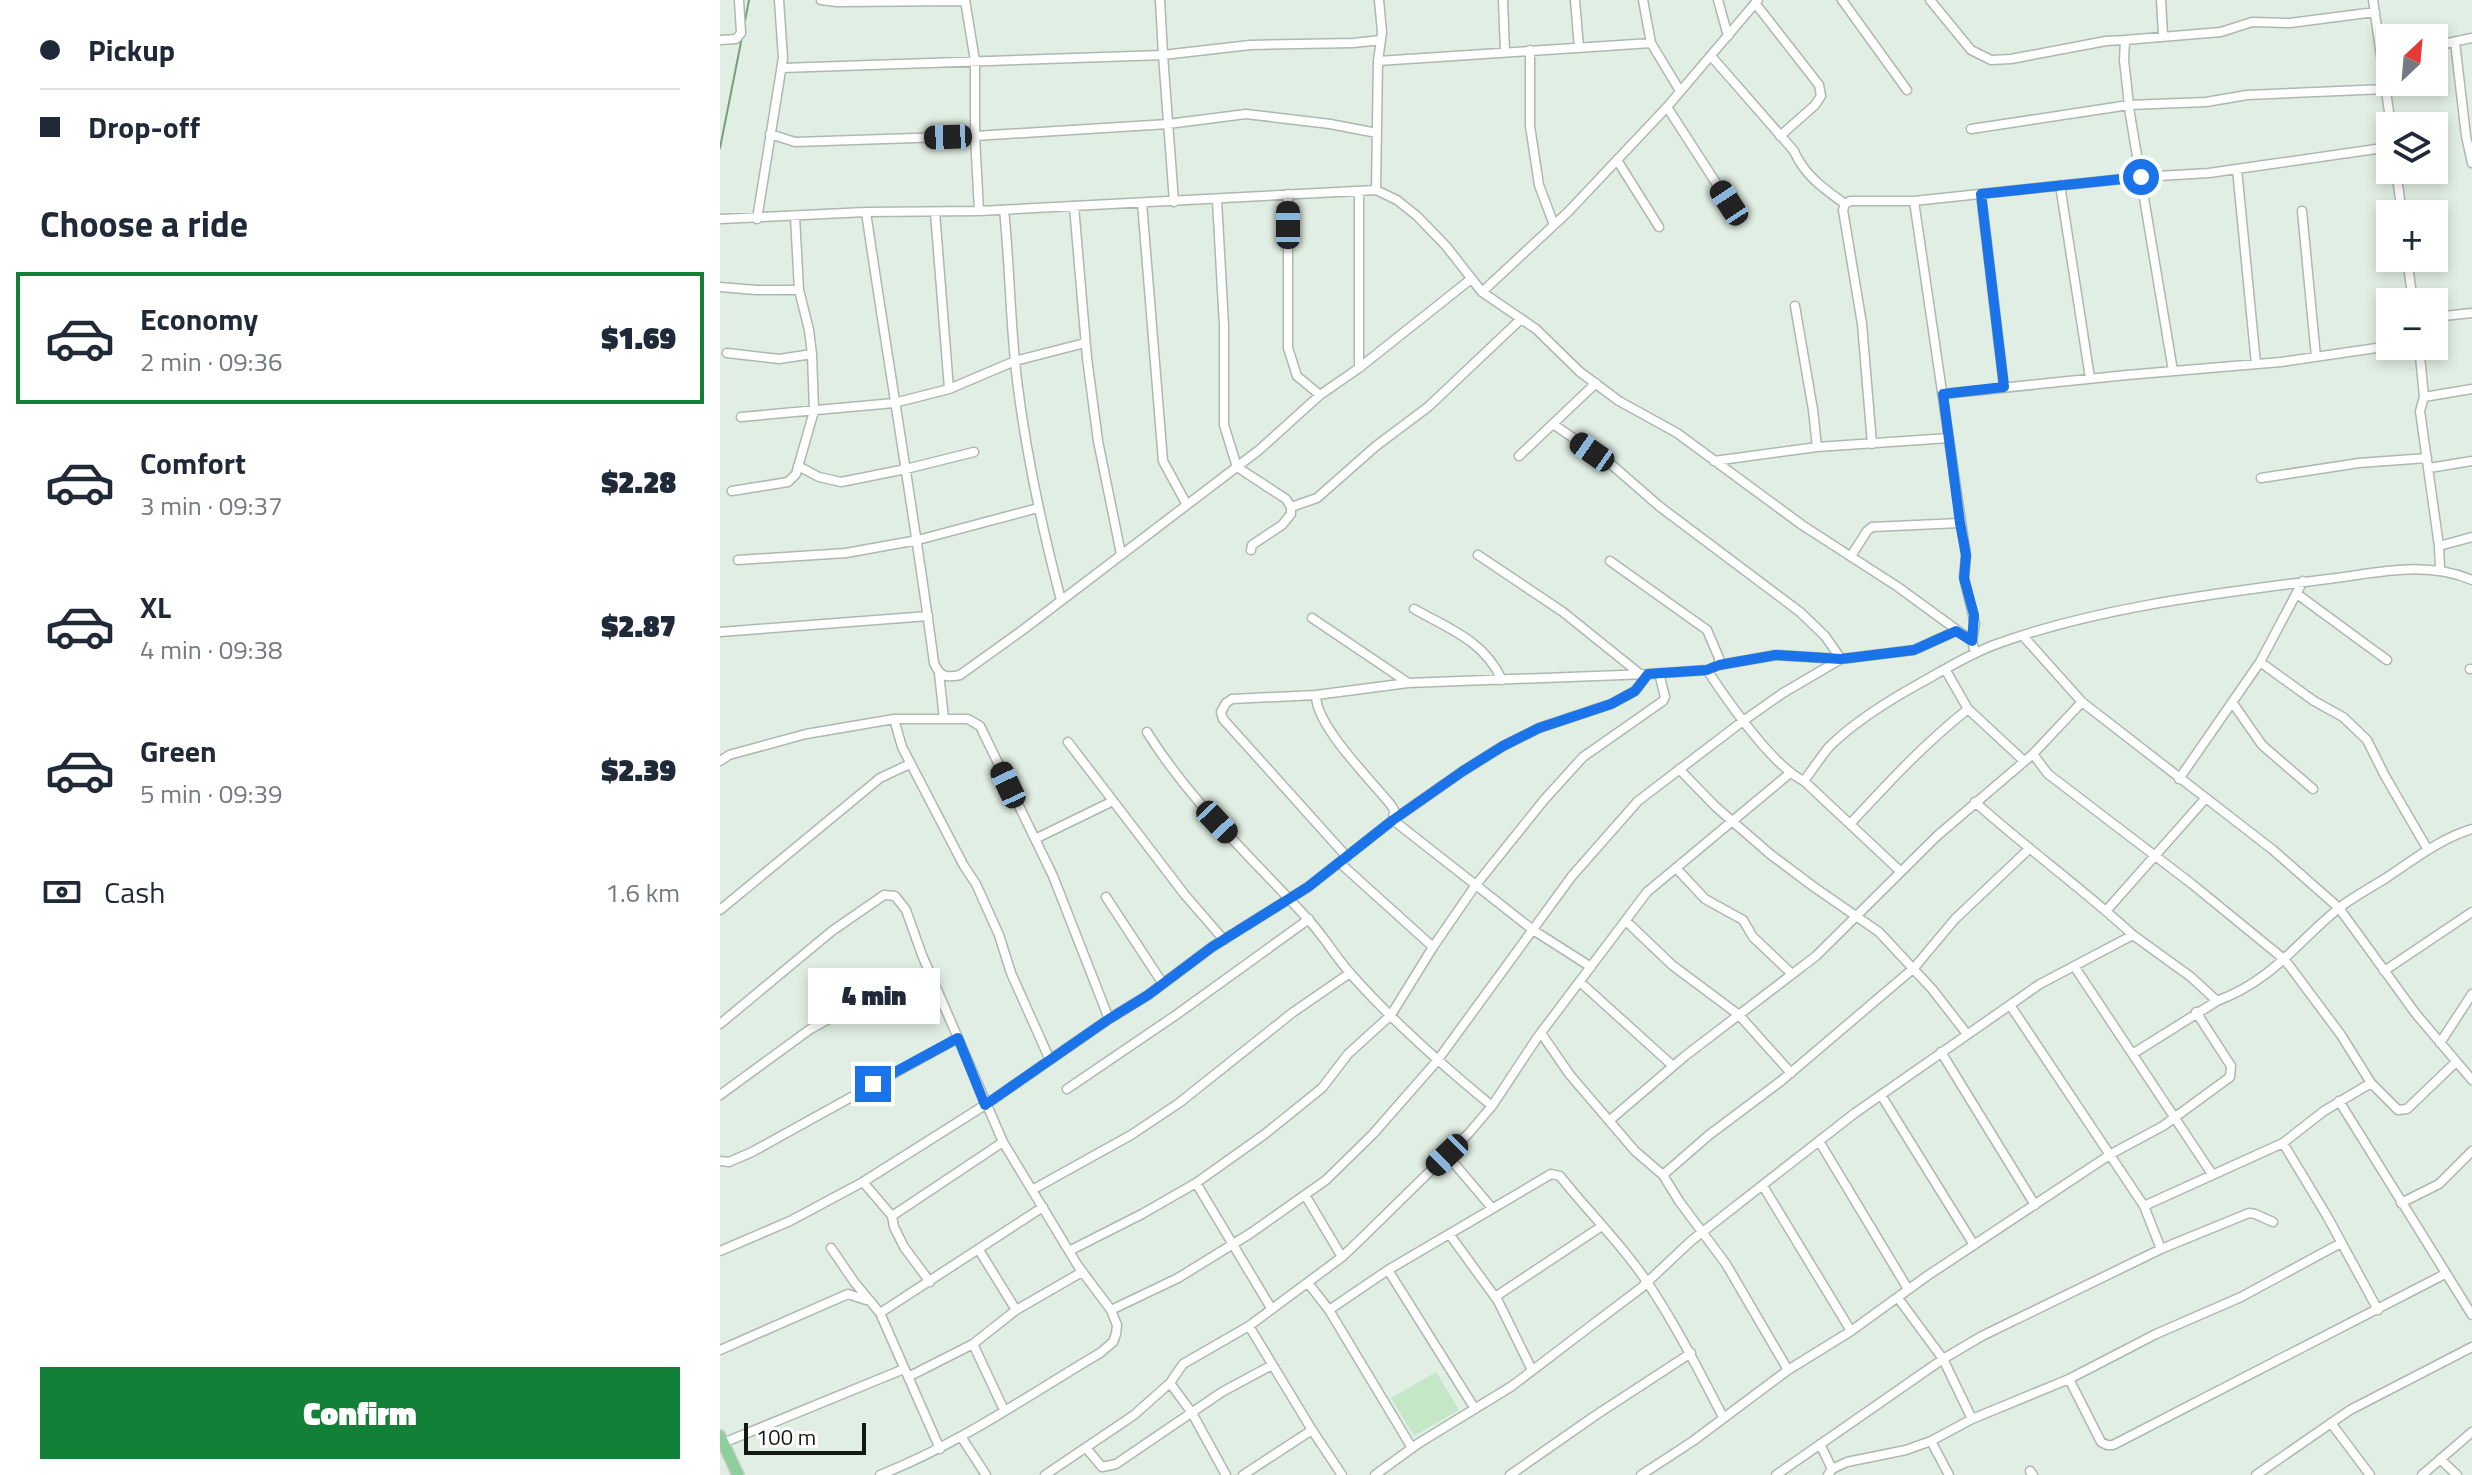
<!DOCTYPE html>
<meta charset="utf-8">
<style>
:root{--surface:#fff;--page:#f6f6f7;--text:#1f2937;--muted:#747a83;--line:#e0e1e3;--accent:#128037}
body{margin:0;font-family:"Titillium Web",sans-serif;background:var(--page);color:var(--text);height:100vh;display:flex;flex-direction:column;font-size:30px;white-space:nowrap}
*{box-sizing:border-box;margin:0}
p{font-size:26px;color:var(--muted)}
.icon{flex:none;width:44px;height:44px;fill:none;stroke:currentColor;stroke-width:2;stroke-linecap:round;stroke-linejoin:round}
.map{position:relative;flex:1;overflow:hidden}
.panel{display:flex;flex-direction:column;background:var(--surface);width:720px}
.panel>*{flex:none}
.banner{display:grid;align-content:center;height:176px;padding:0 40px;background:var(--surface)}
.needle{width:52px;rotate:26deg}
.fabs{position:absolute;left:1656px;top:24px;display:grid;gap:16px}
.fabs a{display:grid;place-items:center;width:72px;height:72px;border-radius:0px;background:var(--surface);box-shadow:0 4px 12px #0003;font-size:40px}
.scale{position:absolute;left:24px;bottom:20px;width:122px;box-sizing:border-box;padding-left:8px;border:4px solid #141814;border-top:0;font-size:22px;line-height:28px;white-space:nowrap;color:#141814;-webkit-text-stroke:6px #fff;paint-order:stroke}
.end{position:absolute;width:36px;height:36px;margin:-18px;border:10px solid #1a73e8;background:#fff;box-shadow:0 0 0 4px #fff}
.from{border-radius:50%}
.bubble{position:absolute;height:56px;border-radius:0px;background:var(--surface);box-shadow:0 4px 12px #0003;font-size:26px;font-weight:800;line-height:56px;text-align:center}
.car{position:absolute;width:24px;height:48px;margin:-24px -12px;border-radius:10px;box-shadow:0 0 6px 2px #0007;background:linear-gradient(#222 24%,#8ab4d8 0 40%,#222 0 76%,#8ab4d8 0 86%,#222 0)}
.banner b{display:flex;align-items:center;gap:28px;height:76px;font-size:30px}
.banner b+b{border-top:2px solid var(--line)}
.banner i{width:20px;height:20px;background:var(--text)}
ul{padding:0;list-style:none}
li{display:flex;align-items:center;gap:24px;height:132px;margin:0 16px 12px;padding:0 24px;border:4px solid transparent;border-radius:0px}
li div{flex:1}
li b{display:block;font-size:30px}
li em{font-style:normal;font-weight:800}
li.selected{border-color:var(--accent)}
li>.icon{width:72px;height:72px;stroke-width:1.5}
h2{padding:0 40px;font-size:36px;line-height:96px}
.pay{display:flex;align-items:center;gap:20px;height:88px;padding:0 40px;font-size:30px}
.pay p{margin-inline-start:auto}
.button{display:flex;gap:16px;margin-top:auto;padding:16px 40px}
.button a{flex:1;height:92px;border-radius:0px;background:var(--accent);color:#fff;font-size:32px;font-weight:800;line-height:92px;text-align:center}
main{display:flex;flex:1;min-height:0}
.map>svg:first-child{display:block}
</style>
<main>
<section class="panel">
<div class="banner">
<b><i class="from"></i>Pickup</b>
<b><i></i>Drop-off</b>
</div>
<h2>Choose a ride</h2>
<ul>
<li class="selected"><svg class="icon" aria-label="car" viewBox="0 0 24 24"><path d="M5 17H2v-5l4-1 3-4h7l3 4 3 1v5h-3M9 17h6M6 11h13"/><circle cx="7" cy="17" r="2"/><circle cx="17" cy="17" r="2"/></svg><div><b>Economy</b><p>2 min · 09:36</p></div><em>$1.69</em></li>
<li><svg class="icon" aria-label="car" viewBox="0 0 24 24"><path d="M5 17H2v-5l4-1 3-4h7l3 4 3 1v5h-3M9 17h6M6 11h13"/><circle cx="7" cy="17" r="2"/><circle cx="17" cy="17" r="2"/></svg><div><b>Comfort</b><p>3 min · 09:37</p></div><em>$2.28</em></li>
<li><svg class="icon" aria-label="car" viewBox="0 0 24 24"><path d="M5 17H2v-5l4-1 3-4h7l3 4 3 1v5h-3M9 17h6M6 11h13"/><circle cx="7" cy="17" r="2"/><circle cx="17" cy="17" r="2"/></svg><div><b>XL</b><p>4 min · 09:38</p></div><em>$2.87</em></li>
<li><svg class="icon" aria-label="car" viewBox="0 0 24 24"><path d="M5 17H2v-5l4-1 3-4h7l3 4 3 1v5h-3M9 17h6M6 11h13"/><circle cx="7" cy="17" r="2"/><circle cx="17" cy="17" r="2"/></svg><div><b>Green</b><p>5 min · 09:39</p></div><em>$2.39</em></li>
</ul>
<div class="pay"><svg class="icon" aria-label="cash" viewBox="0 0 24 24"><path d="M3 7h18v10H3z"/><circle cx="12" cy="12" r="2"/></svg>Cash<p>1.6 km</p></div>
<div class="button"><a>Confirm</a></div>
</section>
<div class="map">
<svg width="1752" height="1475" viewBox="0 0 1752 1475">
<rect width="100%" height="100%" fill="#e1eee3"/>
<path fill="#c3e7c7" d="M716 1372 739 1410 694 1436 671 1398Z"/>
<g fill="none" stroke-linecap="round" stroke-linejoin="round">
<path stroke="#72a27a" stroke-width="2" d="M24 26 29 0
M0 148 22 37"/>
<g stroke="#adb9ae" stroke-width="11">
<path id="minor" d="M101 0 117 2 245 1
M245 0 255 61V136L259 211
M440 0 443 55 454 202
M659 0 662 32 658 61 656 190 677 200 697 216 726 246 762 292 816 329 860 372 899 401 957 433 1082 525 1178 587 1252 641 1255 653
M783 0 785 52
M855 0 859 48
M923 0 931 43 960 91
M998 0 1008 36
M1122 0 1187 90
M1210 0 1251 50 1271 60 1291 59 1386 41 1405 40
M1441 0 1443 35
M1653 0 1671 126
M1035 3 1099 85 1101 96 1095 105 1060 136
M0 40 16 39 21 33 19 0
M1735 42 1746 136 1752 163
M1714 46 1752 38
M810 50V126L819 185 834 225
M991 56 1074 151C1085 176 1103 188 1125 204
M658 61 931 43
M62 68 443 55 530 45 633 43 661 40
M947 107 1009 203
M1251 129 1409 105 1486 102 1527 95 1666 89
M50 134 75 142 255 136 448 124 526 114 610 124 657 133
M897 160 939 227
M1517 169 1536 364
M1676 170 1682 214
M1340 185 1370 378
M568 194V348L577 376 600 395
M1261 194 1284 387
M497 200 504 326V425L517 467 566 499 571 507V514L562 525 532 545 531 550
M1194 201 1246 555 1244 578 1255 624 1252 641
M422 203 443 461 467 505
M354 206 367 358 378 441 401 554
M284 210C290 266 290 323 297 380 306 454 322 528 341 600
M1582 211 1596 357
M146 212C168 363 194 512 214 663 220 677 226 678 240 675L304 629 539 450 600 395 639 368 751 279
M215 212 229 389
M0 219 146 212 259 211 656 190
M37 219 63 58 59 0
M1687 258 1693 302
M0 287 36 290H79
M762 292 848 212 947 107 1038 0
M1075 306 1093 410 1097 447
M1714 317 1752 313
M1699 346 1704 397 1700 411 1719 546 1720 569
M7 353 59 359 92 354
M639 368V191
M1453 371 1410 114 1404 60 1405 40 1501 32 1532 22 1570 23 1655 12
M1223 394 1407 375 1561 362 1670 346
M1704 397 1752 389
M21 417 174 403 229 389 295 361 365 343
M1152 444 1142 324 1123 210 1125 204 1130 201H1194L1421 177 1489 173 1670 147
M799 456 876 383
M994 461 1097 447 1229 438
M78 466 99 477 121 482 186 469 254 452
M1709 468 1752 461
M1541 478 1639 463 1707 458
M12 491 68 482 76 474 94 411 92 354 89 330 79 290 75 216
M571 507 597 498 656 446 708 407 801 319
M1719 546 1752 537
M758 555 843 612 920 674
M1131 556 1147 531 1152 527 1240 523
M18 560 126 553 198 540 318 508
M890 561 987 630 999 658V665
M1577 594 1667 660
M694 609C730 629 764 641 782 680
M592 618 687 682
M0 632 208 616
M1303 636 1362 702 1553 850 1619 908 1696 1014 1752 1080
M1540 662 1594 701 1623 717 1647 740 1665 776 1708 850
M1225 669 1248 709
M1750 669H1752
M987 670C1007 700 1052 766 1084 781L1180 871
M219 673 224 719
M596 695C595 725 651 780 671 805L674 810 673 820 813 930 871 967
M1512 702 1542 745 1593 789
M174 719 182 747 244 866 256 884 279 935 291 973 330 1060
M427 732C470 801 530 856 585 916 602 933 614 955 630 973 673 1022 722 1065 772 1106
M348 742 465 895 504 940
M1313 754 1328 774 1472 884 1565 960 1621 1035 1651 1083 1678 1110 1687 1109 1735 1063
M0 761 9 755 86 734 174 719H248L260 726 333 876 389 1019
M959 769 996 807 1050 854 1094 887 1159 932 1212 989 1247 1034
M1459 779 1540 662 1583 581
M1084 781C1092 770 1100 758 1109 747 1136 720 1171 699 1204 681 1227 668 1250 654 1274 645 1377 607 1499 593 1608 579 1657 573 1705 560 1752 580
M1255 802C1306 848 1362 888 1413 935
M1131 823C1169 782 1204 744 1248 709L1304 761
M315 839 393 801
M627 857 503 719 501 712 506 703 512 699 596 695 688 683 928 674
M620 863 713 947
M956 868 985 899 1023 920 1033 937 1072 974
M386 897 443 984
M0 910 160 778 190 764
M1386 911 1485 799
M906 921 952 965 1019 1015 1071 1073
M1354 966 1492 1174
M1664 971 1752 912
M860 982 953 1066
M1290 1005 1424 1206 1441 1249
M0 1024 112 931 164 895 175 896 186 910 202 955 283 1142 358 1266 391 1310 397 1325 396 1334 393 1342 380 1353C307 1396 239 1444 160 1475
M821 1033 850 1075 915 1151 943 1175 959 1201 1006 1264 1068 1370
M1720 1043 1752 994
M1221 1052 1315 1205
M1414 1053 1497 1001
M347 1089 456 1015 589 919
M0 1095 89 1030 146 998 211 972
M1161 1095 1254 1245
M1619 1101 1752 1315
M890 1120 965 1056 1096 956 1217 836 1313 754 1362 702
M1099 1141 1188 1289
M1563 1143 1607 1216 1658 1310
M727 1155 772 1208
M0 1161 9 1162 32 1152 238 1038
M943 1175 989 1135 1061 1081 1194 968 1235 919 1309 849
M143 1182 172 1216 174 1227 184 1247 210 1282
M476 1183 551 1308
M1043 1186 1131 1331
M312 1190 411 1135 459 1103 572 1013 630 973
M585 1195 622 1257
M1681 1203 1719 1184 1752 1151
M1424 1206 1563 1143 1604 1111 1651 1083
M172 1216 283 1142
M730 1235 778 1301 812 1370
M111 1248 135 1283 160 1313 220 1449
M259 1250 296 1310
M0 1251 70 1221 143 1182 265 1105 389 1019 428 995 492 947 588 887 673 820 743 771 783 746 819 728 891 704 915 691 928 674 987 670 999 665 1056 655 1121 659 1194 650 1236 631
M349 1251 422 1214 476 1183 545 1134 602 1088 628 1054 671 1015 713 947 755 886 824 800 863 757 943 701 945 697 939 673
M668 1270 755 1409
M588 1283 609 1310 692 1448
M775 1297 882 1226
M1178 1298 1223 1359 1252 1419
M391 1310 458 1278 531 1233 606 1180 653 1134 717 1061 852 876 918 801 1023 721 1063 693 1121 659 1105 636 1080 612 939 506 892 465 833 424
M609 1310 668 1270 826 1177 831 1174 840 1176C868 1212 902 1244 927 1282 956 1325 979 1371 1003 1417
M160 1313 323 1207
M529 1326 592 1430 622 1475
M253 1344 284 1410
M0 1350 128 1294 146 1300
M188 1377 253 1344 296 1310 362 1272
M1349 1379 1381 1442 1387 1445H1393L1725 1274
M450 1383 472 1413 506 1475
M1611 1423 1650 1475
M242 1438 266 1475
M1211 1441 1229 1475
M3 1443 184 1369
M1100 1444 1112 1469 1108 1475
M367 1449 382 1467 396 1464 502 1392 552 1365
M1720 1459 1737 1475
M1112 1469 1127 1462 1186 1450 1211 1441 1252 1419 1349 1379 1436 1334 1521 1297 1621 1243
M1310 1471 1313 1475
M325 1475 414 1415 450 1383 463 1364 529 1326 622 1257 645 1235 749 1133 772 1106 817 1038 927 892 1069 774
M523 1475 592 1430
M655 1475 699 1443 792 1386 868 1328 921 1288 971 1241 1135 1113 1320 984 1413 935 1471 977 1497 1001C1553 980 1575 944 1619 908 1633 897 1650 888 1666 878 1693 860 1721 838 1752 829
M790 1475 876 1415 971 1353
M921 1475 973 1441 1068 1370 1131 1331 1207 1276 1391 1154 1443 1126 1510 1077 1511 1066 1476 1012
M1056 1475 1223 1359 1262 1336 1441 1249 1529 1213 1535 1214 1553 1222
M1536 1475 1630 1410 1752 1347
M1702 1475 1752 1432"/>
</g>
<g stroke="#cbcccb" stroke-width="14">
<path id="major" d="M0 1436 18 1475"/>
</g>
<use href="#minor" stroke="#fff" stroke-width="8"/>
<use href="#major" stroke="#8ccf9d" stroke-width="11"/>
</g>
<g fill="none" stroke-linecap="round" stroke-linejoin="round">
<path stroke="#1a73e8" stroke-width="10" d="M153 1084 238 1038 265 1105 389 1019 428 995 492 947 588 887 673 820 743 771 783 746 819 728 891 704 915 691 928 674 987 670 999 665 1056 655 1121 659 1194 650 1236 631 1252 641 1254 615 1244 578 1246 555 1240 523 1223 394 1284 387 1261 194 1421 177"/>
</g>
</svg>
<div class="fabs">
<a><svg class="needle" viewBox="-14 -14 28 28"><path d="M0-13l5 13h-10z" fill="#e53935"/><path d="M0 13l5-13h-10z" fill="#747a83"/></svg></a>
<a><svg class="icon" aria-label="layers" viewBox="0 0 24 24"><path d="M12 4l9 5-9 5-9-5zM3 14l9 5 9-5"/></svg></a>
<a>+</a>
<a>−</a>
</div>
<div class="scale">100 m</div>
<i class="end from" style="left:1421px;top:177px"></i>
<i class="end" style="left:153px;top:1084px"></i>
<div class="bubble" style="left:88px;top:968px;width:132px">4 min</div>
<i class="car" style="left:228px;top:137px;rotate:268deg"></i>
<i class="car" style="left:1009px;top:203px;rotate:327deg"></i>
<i class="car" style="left:568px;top:225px;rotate:0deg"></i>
<i class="car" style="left:872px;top:452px;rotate:305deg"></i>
<i class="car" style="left:288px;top:785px;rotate:335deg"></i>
<i class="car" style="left:497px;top:822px;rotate:137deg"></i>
<i class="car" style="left:727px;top:1155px;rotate:226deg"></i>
</div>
</main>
